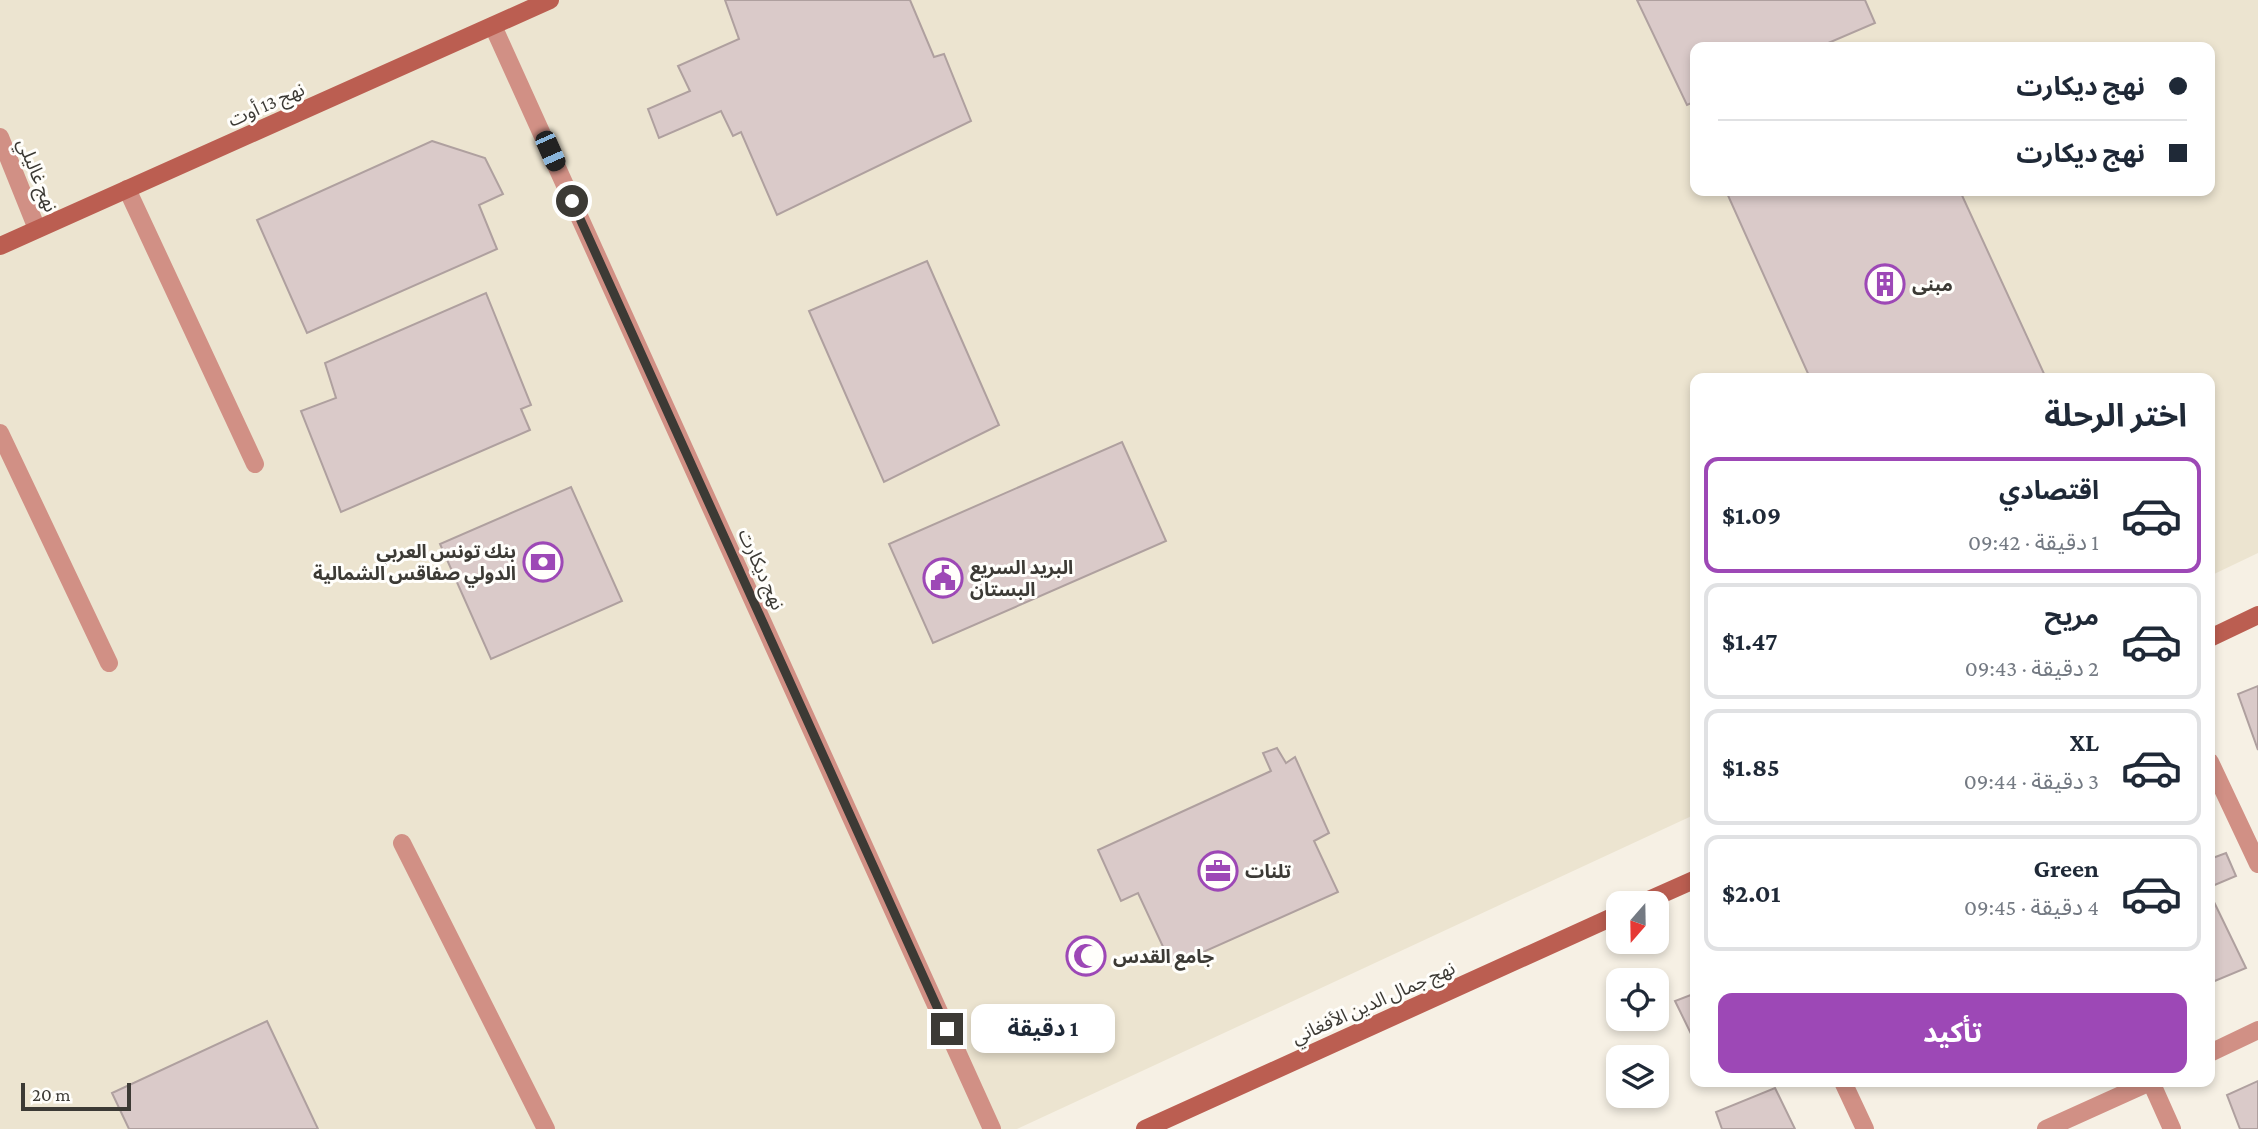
<!DOCTYPE html>
<html lang="ar">
<meta charset="utf-8">
<style>
:root{--surface:#fff;--page:#f6f6f7;--text:#1f2937;--muted:#747a83;--line:#e0e1e3;--accent:#9d48b6}
body{margin:0;font-family:"Crimson Pro","Noto Sans Arabic",serif;background:var(--page);color:var(--text);direction:rtl;height:100vh;display:flex;flex-direction:column;font-size:26px;white-space:nowrap}
*{box-sizing:border-box;margin:0}
p{font-size:23px;color:var(--muted)}
.icon{flex:none;width:38px;height:38px;fill:none;stroke:currentColor;stroke-width:2;stroke-linecap:round;stroke-linejoin:round}
.map{position:relative;flex:1;overflow:hidden;direction:ltr}
.panel{position:absolute;left:1690px;top:373px;width:525px;height:714px;display:flex;flex-direction:column;background:var(--surface);border-radius:14px;box-shadow:0 4px 10px #0003;direction:rtl}
.panel>*{flex:none}
.guide{position:absolute;left:1690px;top:42px;width:525px;height:154px;border-radius:14px;box-shadow:0 4px 10px #0003;direction:rtl;display:grid;align-content:center;height:154px;padding:0 28px;background:var(--surface)}
.needle{width:46px;rotate:200deg}
.fabs{position:absolute;left:1606px;top:891px;display:grid;gap:14px}
.fabs a{display:grid;place-items:center;width:63px;height:63px;border-radius:14px;background:var(--surface);box-shadow:0 4px 10px #0003;font-size:35px}
.scale{position:absolute;left:21px;bottom:18px;width:110px;box-sizing:border-box;padding-left:7px;border:4px solid #3c3a35;border-top:0;font-size:19px;line-height:24px;white-space:nowrap;color:#3c3a35;-webkit-text-stroke:5px #fffefb;paint-order:stroke}
.end{position:absolute;width:32px;height:32px;margin:-16px;border:9px solid #3c3a35;background:#fff;box-shadow:0 0 0 4px #fff}
.from{border-radius:50%}
.bubble{position:absolute;height:49px;border-radius:14px;background:var(--surface);box-shadow:0 4px 10px #0003;font-size:23px;font-weight:700;line-height:49px;text-align:center;direction:rtl}
.car{position:absolute;width:21px;height:42px;margin:-21px -10px;border-radius:9px;box-shadow:0 0 5px 2px #0007;background:linear-gradient(#222 24%,#8ab4d8 0 40%,#222 0 76%,#8ab4d8 0 86%,#222 0)}
.guide b{display:flex;align-items:center;gap:24px;height:66px;font-size:26px}
.guide b+b{border-top:2px solid var(--line)}
.guide i{width:18px;height:18px;background:var(--text)}
ul{padding:0;list-style:none}
li{display:flex;align-items:center;gap:21px;height:116px;margin:0 14px 10px;padding:0 14px;border:4px solid var(--line);border-radius:14px}
li div{flex:1}
li b{display:block;font-size:26px}
li em{font-style:normal;font-weight:700}
li.selected{border-color:var(--accent)}
li>.icon{width:63px;height:63px;stroke-width:1.5}
h2{padding:0 28px;font-size:32px;line-height:84px}
.cta{display:flex;gap:14px;margin-top:auto;padding:14px 28px}
.cta a{flex:1;height:80px;border-radius:14px;background:var(--accent);color:#fff;font-size:28px;font-weight:700;line-height:80px;text-align:center}
.map>svg:first-child{display:block}
</style>
<div class="map">
<svg width="2258" height="1129" viewBox="0 0 2258 1129">
<rect width="100%" height="100%" fill="#f6f0e4"/>
<path fill="#ece4d0" fill-rule="evenodd" d="M0 0H2258V553L2210 576V378H1696V814L1017 1129H0ZM1696 47H2210V191H1696Z"/>
<path fill="#dacac9" stroke="#afa09f" stroke-width="2" d="M725 0H910L934 57 944 54 971 121 777 215 741 132 733 136 721 111 659 138 648 109 690 91 678 66 739 39Z
M1637 0H1865L1875 23 1819 47H1696V101L1687 105Z
M432 141 485 158 503 194 479 205 497 249 307 333 257 220Z
M1726 191H1960L2046 378H1810Z
M927 261 999 425 884 482 809 311Z
M486 293 531 405 521 409 530 430 341 512 301 411 336 398 325 363Z
M1122 442 1166 541 933 643 889 544Z
M571 487 622 601 491 659 440 544Z
M2258 686V750L2238 694Z
M1277 748 1286 763 1295 757 1329 833 1314 841 1338 892 1172 966 1138 893 1121 901 1098 850 1271 771 1263 753Z
M2226 853 2236 876 2210 887V859Z
M2214 902 2246 968 2210 983V903Z
M1696 993V1044L1675 1001Z
M267 1021 318 1129H129L112 1093Z
M2258 1081V1129H2240L2227 1095Z
M1775 1088 1795 1129H1722L1716 1112Z"/>
<g fill="none" stroke-linecap="round" stroke-linejoin="round">
<path stroke="#d19085" stroke-width="18" d="M127 189 255 464
M0 433 109 663
M402 843 546 1129"/>
<path stroke="#d19085" stroke-width="18" d="M493 26 992 1129
M0 137 37 229
M2210 762 2258 864
M2210 1053 2258 1030
M1843 1082 1865 1129
M2151 1082 2172 1129
M2046 1129 2150 1082"/>
<path stroke="#bb5e51" stroke-width="18" d="M0 246 550 0
M2210 638 2258 615
M1642 903 1696 879
M1145 1129 1619 914"/>
</g>
<g fill="none" stroke-linecap="round" stroke-linejoin="round">
<path stroke="#3c3a35" stroke-width="9" d="M572 201 947 1029"/>
</g>
<defs>
<g id="building-ring" transform="scale(2.0125)"><circle r="9.5" fill="#fffefb" stroke="#9d48b6" stroke-width="1.5"/><path d="M-4-6H4V6H1V3H-1V6H-4ZM-2.5-4.3h1.7v1.8h-1.7ZM.8-4.3h1.7v1.8H.8ZM-2.5-1h1.7V.8h-1.7ZM.8-1h1.7V.8H.8Z" fill="#9d48b6"/></g>
<g id="bank-ring" transform="scale(2.0125)"><circle r="9.5" fill="#fffefb" stroke="#9d48b6" stroke-width="1.5"/><path d="M-6-4H6V4H-6ZM0-2.3a2.3 2.3 0 1 0 0 4.6a2.3 2.3 0 1 0 0-4.6Z" fill="#9d48b6"/></g>
<g id="civic-ring" transform="scale(2.0125)"><circle r="9.5" fill="#fffefb" stroke="#9d48b6" stroke-width="1.5"/><path d="M-.6-6.5H3V-4.5H.6V-3L4-1V1h2V6H-6V1h2V-1L-.6-3ZM-1.2 2.5V6h2.4V2.5Z" fill="#9d48b6"/></g>
<g id="office-ring" transform="scale(2.0125)"><circle r="9.5" fill="#fffefb" stroke="#9d48b6" stroke-width="1.5"/><path d="M-6-3h4V-5.5h4V-3h4V5H-6ZM-1-4.5V-3h2v-1.5ZM-6 0V1H6V0Z" fill="#9d48b6"/></g>
<g id="mosque-ring" transform="scale(2.0125)"><circle r="9.5" fill="#fffefb" stroke="#9d48b6" stroke-width="1.5"/><path d="M3.5-4.9A6 6 0 1 0 3.5 4.9A5 5 0 1 1 3.5-4.9Z" fill="#9d48b6"/></g>
</defs>
<g fill-rule="evenodd">
<use href="#building-ring" x="1885" y="284"/>
<use href="#bank-ring" x="543" y="562"/>
<use href="#civic-ring" x="943" y="578"/>
<use href="#office-ring" x="1218" y="871"/>
<use href="#mosque-ring" x="1086" y="956"/>
</g>
<g text-anchor="middle" stroke-width="6" stroke-linejoin="round" paint-order="stroke">
<g font-size="19" fill="#3c3a35" stroke="#fffefb">
<text transform="translate(266 104) rotate(-24)" y="7">نهج 13 أوت</text>
<text transform="translate(38 175) rotate(68)" y="7">نهج غاليلي</text>
<text transform="translate(762 569) rotate(66)" y="7">نهج ديكارت</text>
<text transform="translate(1373 1002) rotate(-24)" y="7">نهج جمال الدين الأفغاني</text>
</g>
<g font-size="19" font-weight="bold" fill="#3c3a35" stroke="#fffefb" text-anchor="start">
<text x="1912" y="291">مبنى</text>
<text x="516" y="558" text-anchor="end">بنك تونس العربي<tspan x="516" dy="22">الدولي صفاقس الشمالية</tspan></text>
<text x="970" y="574">البريد السريع<tspan x="970" dy="22">البستان</tspan></text>
<text x="1245" y="878">تلنات</text>
<text x="1113" y="963">جامع القدس</text>
</g>
</g>
</svg>
<div class="fabs">
<a><svg class="needle" viewBox="-14 -14 28 28"><path d="M0-13l5 13h-10z" fill="#e53935"/><path d="M0 13l5-13h-10z" fill="#747a83"/></svg></a>
<a><svg class="icon" aria-label="locate" viewBox="0 0 24 24"><circle cx="12" cy="12" r="6"/><path d="M12 2v4M12 18v4M2 12h4M18 12h4"/></svg></a>
<a><svg class="icon" aria-label="layers" viewBox="0 0 24 24"><path d="M12 4l9 5-9 5-9-5zM3 14l9 5 9-5"/></svg></a>
</div>
<div class="scale">20 m</div>
<i class="end from" style="left:572px;top:201px"></i>
<i class="end" style="left:947px;top:1029px"></i>
<div class="bubble" style="left:971px;top:1004px;width:144px">1 دقيقة</div>
<i class="car" style="left:550px;top:151px;rotate:156deg"></i>
<div class="guide">
<b><i class="from"></i>نهج ديكارت</b>
<b><i></i>نهج ديكارت</b>
</div>
<section class="panel">
<h2>اختر الرحلة</h2>
<ul>
<li class="selected"><svg class="icon" aria-label="car" viewBox="0 0 24 24"><path d="M5 17H2v-5l4-1 3-4h7l3 4 3 1v5h-3M9 17h6M6 11h13"/><circle cx="7" cy="17" r="2"/><circle cx="17" cy="17" r="2"/></svg><div><b>اقتصادي</b><p>1 دقيقة · 09:42</p></div><em>$1.09</em></li>
<li><svg class="icon" aria-label="car" viewBox="0 0 24 24"><path d="M5 17H2v-5l4-1 3-4h7l3 4 3 1v5h-3M9 17h6M6 11h13"/><circle cx="7" cy="17" r="2"/><circle cx="17" cy="17" r="2"/></svg><div><b>مريح</b><p>2 دقيقة · 09:43</p></div><em>$1.47</em></li>
<li><svg class="icon" aria-label="car" viewBox="0 0 24 24"><path d="M5 17H2v-5l4-1 3-4h7l3 4 3 1v5h-3M9 17h6M6 11h13"/><circle cx="7" cy="17" r="2"/><circle cx="17" cy="17" r="2"/></svg><div><b>XL</b><p>3 دقيقة · 09:44</p></div><em>$1.85</em></li>
<li><svg class="icon" aria-label="car" viewBox="0 0 24 24"><path d="M5 17H2v-5l4-1 3-4h7l3 4 3 1v5h-3M9 17h6M6 11h13"/><circle cx="7" cy="17" r="2"/><circle cx="17" cy="17" r="2"/></svg><div><b>Green</b><p>4 دقيقة · 09:45</p></div><em>$2.01</em></li>
</ul>
<div class="cta"><a>تأكيد</a></div>
</section>
</div>
